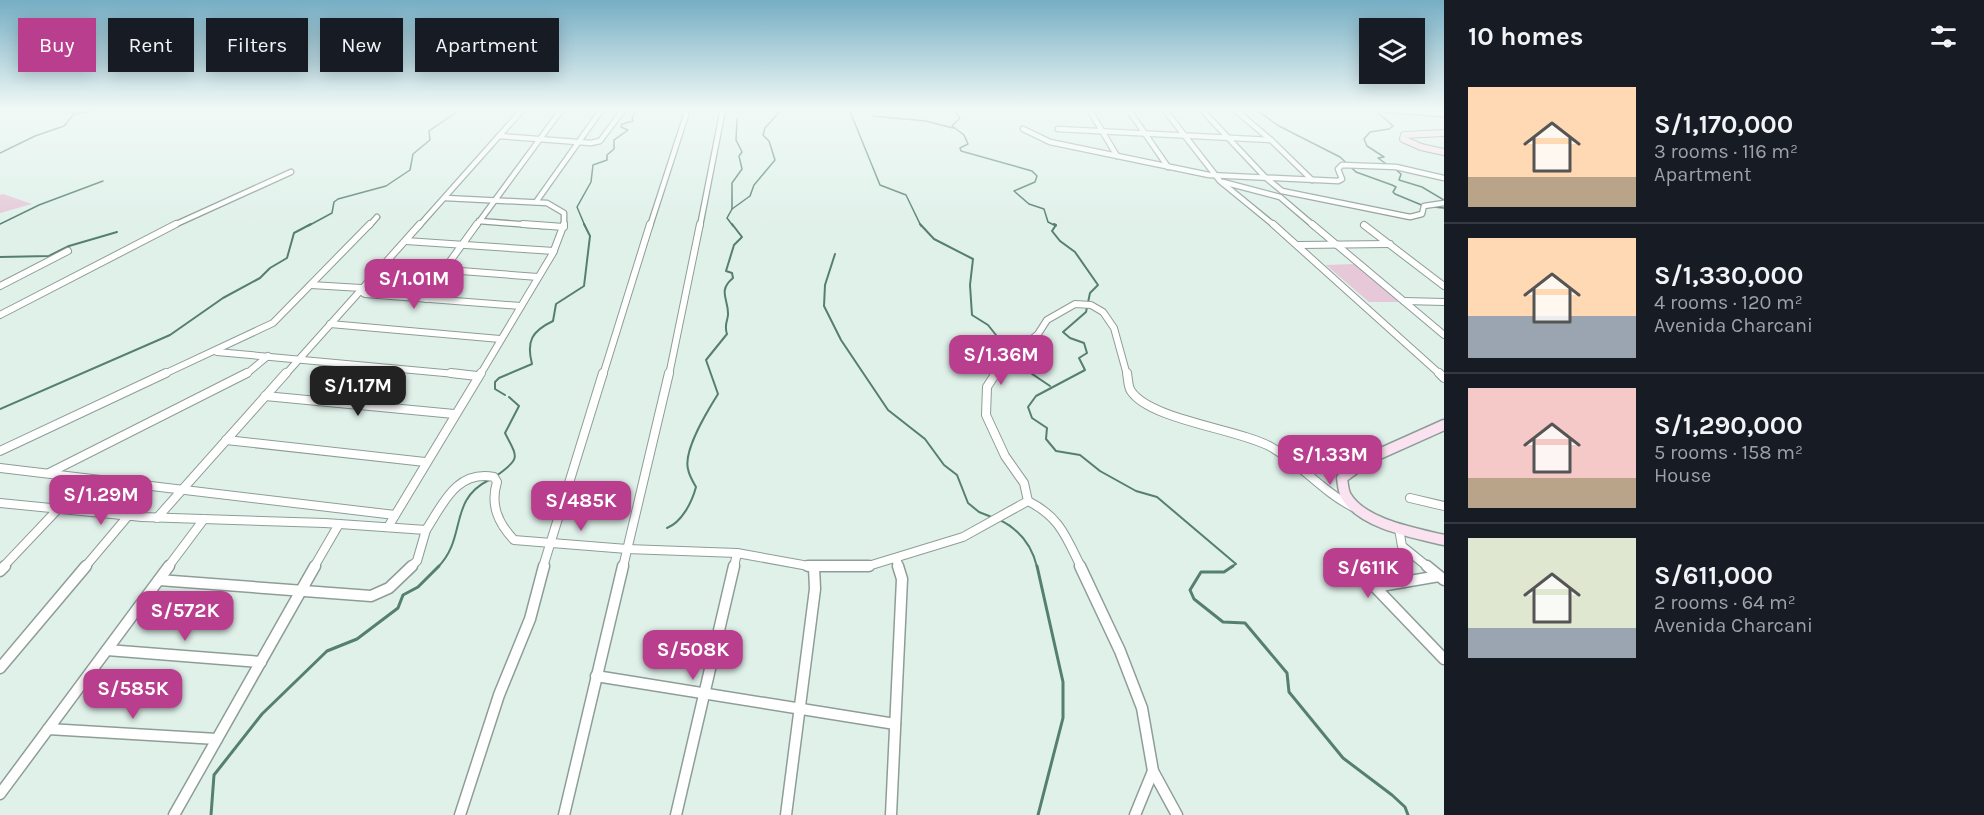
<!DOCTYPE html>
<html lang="en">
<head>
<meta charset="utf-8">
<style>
	body { margin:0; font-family:Karla,sans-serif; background:#242831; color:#f1f3f6; height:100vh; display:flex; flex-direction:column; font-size:22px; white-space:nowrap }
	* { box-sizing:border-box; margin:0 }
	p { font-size:20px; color:#9ea1a6 }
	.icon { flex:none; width:33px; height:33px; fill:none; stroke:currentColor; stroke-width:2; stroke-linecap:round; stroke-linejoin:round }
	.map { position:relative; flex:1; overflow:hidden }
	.sheet { display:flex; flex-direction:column; background:#171b24; width:540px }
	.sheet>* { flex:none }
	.hud { position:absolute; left:18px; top:18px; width:570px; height:54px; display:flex; gap:12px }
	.tools { position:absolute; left:1359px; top:18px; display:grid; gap:12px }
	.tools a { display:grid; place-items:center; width:66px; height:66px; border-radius:0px; background:#171b24; box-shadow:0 3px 15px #0003; font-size:30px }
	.price { position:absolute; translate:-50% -51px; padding:0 14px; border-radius:12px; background:#ba3e8e; color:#fff; font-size:20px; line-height:39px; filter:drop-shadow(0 2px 3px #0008) }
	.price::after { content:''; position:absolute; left:50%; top:36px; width:18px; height:14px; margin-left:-9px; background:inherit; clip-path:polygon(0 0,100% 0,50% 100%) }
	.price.current { background:#222; color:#fff }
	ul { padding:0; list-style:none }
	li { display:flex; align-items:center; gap:18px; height:150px; padding:0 24px }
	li+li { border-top:2px solid #363941 }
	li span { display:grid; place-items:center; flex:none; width:168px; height:120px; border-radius:0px; color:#555 }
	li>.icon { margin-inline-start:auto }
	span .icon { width:72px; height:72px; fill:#fffc; stroke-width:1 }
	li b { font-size:26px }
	h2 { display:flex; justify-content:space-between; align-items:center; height:72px; padding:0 24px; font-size:26px }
	.tag { padding:0 21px; border-radius:0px; background:#171b24; box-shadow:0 3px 15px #0003; font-size:21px; line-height:54px }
	.tag.current { background:#ba3e8e; color:#fff }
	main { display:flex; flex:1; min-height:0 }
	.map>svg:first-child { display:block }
</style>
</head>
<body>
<main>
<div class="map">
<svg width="1444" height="815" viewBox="0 0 1444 815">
	<rect width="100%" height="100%" fill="#e0f1ea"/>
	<g fill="#e6c8d8">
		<path d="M 3,194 L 32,204 L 0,213 L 0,195 Z"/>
		<path d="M 1355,264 L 1399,302 L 1369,302 L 1326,265 Z"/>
	</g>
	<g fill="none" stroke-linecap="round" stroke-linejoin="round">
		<g stroke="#557f6e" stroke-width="1.5">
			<path d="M 71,109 L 68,111 L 73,113"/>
			<path d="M 849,109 L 880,185 L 906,195 L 921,226"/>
			<path d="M 956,109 L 954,110 L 960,118 L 952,126 L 964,135 L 968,144 L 960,148 L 961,151 L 1032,171 L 1037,176 L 1035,182 L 1014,191 L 1029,204 L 1044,209 L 1048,222 L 1056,226"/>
			<path d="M 1255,109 L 1279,126 L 1340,157 L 1356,172 L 1392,185 L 1396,187 L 1393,192 L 1395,194 L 1424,206"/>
			<path d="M 1374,109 L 1393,126 L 1389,129 L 1370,132 L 1364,139 L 1367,146 L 1384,157 L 1378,158 L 1389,166"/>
			<path d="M 74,114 L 106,109"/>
			<path d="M 873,116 L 926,121 L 953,128"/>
			<path d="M 0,153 L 35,136 L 64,126 L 74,114"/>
			<path d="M 1394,168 L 1401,174 L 1399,180 L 1422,187 L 1444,200"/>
			<path d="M 1433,207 L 1444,208"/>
			<path d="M 732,209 L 750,196 L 754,185 L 775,160 L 769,141 L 763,135 L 765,128 L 782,109"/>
			<path d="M 0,224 L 39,205 L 103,181"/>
			<path d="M 308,226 L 332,213 L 334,202 L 338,199 L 386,186 L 410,170 L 413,154 L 430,140 L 429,131 L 461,109"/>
			<path d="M 585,226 L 577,207 L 591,182 L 593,165 L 607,160 L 607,155 L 614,149 L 614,140 L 628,130 L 621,127 L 622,124 L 633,121 L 632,117 L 638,109"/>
			<path d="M 733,226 L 727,218 L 732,209 L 732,183 L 742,169 L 739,156 L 742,152 L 736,140 L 737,119"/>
		</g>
		<g stroke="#557f6e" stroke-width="2">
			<path d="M 920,224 L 934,239 L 973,259 L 970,285 L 972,315 L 988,325 L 996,335 L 993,337 L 997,344 L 1016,356 L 1016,363 L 1050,386"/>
			<path d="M 1054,224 L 1056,225 L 1052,231 L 1060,241 L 1075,252 L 1098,285 L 1090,293 L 1086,312 L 1063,332 L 1070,338 L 1084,343 L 1087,353 L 1079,358 L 1085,370 L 1036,396 L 1028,407 L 1032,418 L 1047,428 L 1046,439 L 1056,451 L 1080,455 L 1100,471 L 1136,491 L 1157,497 L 1236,564 L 1231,567"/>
			<path d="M 835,254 L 825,285 L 824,306 L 841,340 L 888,410 L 925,439 L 944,465 L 957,475 L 968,503 L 979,512 L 994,518"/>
			<path d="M 0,257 L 49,256 L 69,246 L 117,232"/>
			<path d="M 505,395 L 495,389 L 495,382 L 499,378 L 532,364 C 526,341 532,331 553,321 L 556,304 L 584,286 L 590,236 L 584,224"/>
			<path d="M 0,409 L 170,335 L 223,298 L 260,278 L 270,268 L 287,258 L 294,233 L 311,224"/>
			<path d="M 496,476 C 522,458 517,457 505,433 L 519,406 L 509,397"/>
			<path d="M 1000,520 C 1020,530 1032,546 1037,567"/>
			<path d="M 667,528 C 682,522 692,502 696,487 C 693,482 689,475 688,469 C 683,450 708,410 718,394 L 706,360 L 727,334 C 724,325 727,323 728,315 C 729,300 717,291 733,278 L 732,273 L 726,271 L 734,245 L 742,237 L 732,224"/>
			<path d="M 438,567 C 467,538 448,500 489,480"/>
		</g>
		<g stroke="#557f6e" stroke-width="3">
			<path d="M 1037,566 L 1063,682 L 1063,718 L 1038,815"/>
			<path d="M 1233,566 L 1224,572 L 1201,572 L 1190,590 L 1194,599 L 1223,622 L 1245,623 L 1287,673 L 1289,692 L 1343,758 L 1392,795 L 1405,807 L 1408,815"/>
			<path d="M 211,815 L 214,775 L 262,714 L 327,651 L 357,639 L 398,608 L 403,595 L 418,587 L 439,566"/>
		</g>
		<defs>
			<g id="street-far3">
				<path d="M 1089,109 L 1117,156"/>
				<path d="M 1128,109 L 1168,167"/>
				<path d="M 1164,109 L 1220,181 L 1275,226"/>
				<path d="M 1201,109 L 1265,177 L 1282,191 L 1410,217 L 1422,214 L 1424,206 L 1444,203"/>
				<path d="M 1234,109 L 1271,140 L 1312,180"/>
				<path d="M 1380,109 L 1444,114"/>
				<path d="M 1023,129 L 1050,142 L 1209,175 L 1338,181 L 1342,179 L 1338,169 L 1342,165 L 1396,167 L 1444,178"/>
				<path d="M 1058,129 L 1271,140"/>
				<path d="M 499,136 L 591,143 L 600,141 L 624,109"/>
				<path d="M 1223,182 L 1280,197 L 1314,226"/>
				<path d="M 445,198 L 547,203 L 564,213 L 564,226"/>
				<path d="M 536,202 L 602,109"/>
				<path d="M 479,221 L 544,226"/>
				<path d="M 172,226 L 291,172"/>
				<path d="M 369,226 L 377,217"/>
				<path d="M 419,226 L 523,109"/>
				<path d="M 476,226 L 562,109"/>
				<path d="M 650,226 L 688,109"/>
				<path d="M 700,226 L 723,109"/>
			</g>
			<g id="street-far2">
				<path d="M 523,224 L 564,227"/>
				<path d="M 1273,224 L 1441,375"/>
				<path d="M 1312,224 L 1444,335"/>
				<path d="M 1364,225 L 1444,286"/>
				<path d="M 406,241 L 554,251"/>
				<path d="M 1299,245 L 1390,244"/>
				<path d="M 383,265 L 538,277"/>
				<path d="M 311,285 L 361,288 L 360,291 L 365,294 L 521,306"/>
				<path d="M 0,286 L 68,251"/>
				<path d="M 426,299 L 443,271 L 477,224"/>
				<path d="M 1404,301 L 1444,302"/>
				<path d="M 0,315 L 176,224"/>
				<path d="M 330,324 L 500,339"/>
				<path d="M 217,352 L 466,375"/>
				<path d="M 162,375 L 273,323 L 370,224"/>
				<path d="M 245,375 L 268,356"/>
				<path d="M 285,375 L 420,224"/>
				<path d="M 480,375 L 553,253 L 564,224"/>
				<path d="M 603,375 L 650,224"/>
				<path d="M 669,375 L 700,224"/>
				<path d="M 995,375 L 1010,351 L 1026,344 L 1038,334 L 1047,320 L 1075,304 L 1091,305 L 1103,312 L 1114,328 L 1127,375"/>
			</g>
			<g id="street-far1">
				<path d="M 451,373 L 477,376"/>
				<path d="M 996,373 L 987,387 L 986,415 L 1005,456 L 1024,483 L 1028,501 C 1060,517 1066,537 1081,567"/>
				<path d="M 1127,373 C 1128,378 1128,387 1131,391 C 1150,420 1239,429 1271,447 C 1301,464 1323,492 1353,507"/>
				<path d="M 1439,373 L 1444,378"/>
				<path d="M 265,396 L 454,414"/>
				<path d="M 226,440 L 425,462"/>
				<path d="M 0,451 L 166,373"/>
				<path d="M 0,468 L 395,515"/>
				<path d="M 49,473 L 247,373"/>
				<path d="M 1410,498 L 1444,506"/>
				<path d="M 0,503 L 142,517 L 325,523 L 426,530 C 443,504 456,470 494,477 L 497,482 C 490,505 498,523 514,540 L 627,549 L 737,553 L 814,567 L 865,567 L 963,537 L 1028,501"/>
				<path d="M 157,518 L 286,373"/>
				<path d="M 388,527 L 481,373"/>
				<path d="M 1399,529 L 1402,546 L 1428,567"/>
				<path d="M 896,559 L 899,567"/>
				<path d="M 3,567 L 58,509"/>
				<path d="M 85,567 L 128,516"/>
				<path d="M 168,567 L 204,519"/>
				<path d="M 314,567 L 339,524"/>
				<path d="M 410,567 L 417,561 L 426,530"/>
				<path d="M 543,567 L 603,373"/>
				<path d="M 623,567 L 669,373"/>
				<path d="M 734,567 L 737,553"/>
			</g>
			<g id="street">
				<path d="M 808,566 L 869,566"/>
				<path d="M 1080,566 L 1120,651 L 1142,708 L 1153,771 L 1177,815"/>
				<path d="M 1427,566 L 1444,580"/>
				<path d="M 0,571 L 5,566"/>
				<path d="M 1439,576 L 1375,587 L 1444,659"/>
				<path d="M 159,580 L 371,596 L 389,588 L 412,566"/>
				<path d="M 107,650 L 261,662"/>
				<path d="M 0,668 L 86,566"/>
				<path d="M 596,676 L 895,724"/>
				<path d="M 48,729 L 217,739"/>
				<path d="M 0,794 L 169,566"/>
				<path d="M 174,815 L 315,566"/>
				<path d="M 460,815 L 499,695 L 530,619 L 544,566"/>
				<path d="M 564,815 L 623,566"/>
				<path d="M 676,815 L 734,566"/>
				<path d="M 786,815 L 815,589 L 814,567"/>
				<path d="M 891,815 L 902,579 L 898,566"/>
				<path d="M 1135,815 L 1153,771"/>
			</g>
			<path id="secondary-far1" d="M 1444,133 L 1404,135 L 1403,139 L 1421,147 L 1444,152"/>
			<path id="secondary" d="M 1444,425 L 1368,459 L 1342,478 C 1343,484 1343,491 1346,496 C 1362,524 1415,533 1444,540"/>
		</defs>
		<use href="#street-far3" stroke="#8e9d97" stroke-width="7"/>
		<use href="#street-far2" stroke="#8e9d97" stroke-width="8"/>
		<use href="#street-far1" stroke="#8e9d97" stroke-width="10"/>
		<use href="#street" stroke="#8e9d97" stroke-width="13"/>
		<use href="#secondary-far1" stroke="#8e9d97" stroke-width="8"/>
		<use href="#secondary" stroke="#8e9d97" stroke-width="13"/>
		<use href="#street-far3" stroke="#fff" stroke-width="4.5"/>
		<use href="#street-far2" stroke="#fff" stroke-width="6"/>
		<use href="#street-far1" stroke="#fff" stroke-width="8"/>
		<use href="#street" stroke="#fff" stroke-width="10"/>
		<use href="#secondary-far1" stroke="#fbe2f1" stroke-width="6"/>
		<use href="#secondary" stroke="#fbe2f1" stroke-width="10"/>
	</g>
	<linearGradient id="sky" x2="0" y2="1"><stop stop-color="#76aec4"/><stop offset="0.49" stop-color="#f1f9f6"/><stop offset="1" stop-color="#f1f9f6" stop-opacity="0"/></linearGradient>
	<rect width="1444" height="223" fill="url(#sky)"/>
</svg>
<div class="tools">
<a><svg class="icon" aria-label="layers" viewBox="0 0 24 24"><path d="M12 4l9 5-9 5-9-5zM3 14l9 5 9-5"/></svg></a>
</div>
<b class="price" style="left:414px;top:310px">S/1.01M</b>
<b class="price" style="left:1001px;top:386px">S/1.36M</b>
<b class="price current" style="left:358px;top:417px">S/1.17M</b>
<b class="price" style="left:1330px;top:486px">S/1.33M</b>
<b class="price" style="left:101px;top:526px">S/1.29M</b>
<b class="price" style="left:581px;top:532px">S/485K</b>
<b class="price" style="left:1368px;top:599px">S/611K</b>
<b class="price" style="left:185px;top:642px">S/572K</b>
<b class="price" style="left:693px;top:681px">S/508K</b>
<b class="price" style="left:133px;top:720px">S/585K</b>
<div class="hud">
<a class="tag current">Buy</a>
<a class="tag">Rent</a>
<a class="tag">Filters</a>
<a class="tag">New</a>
<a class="tag">Apartment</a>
</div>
</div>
<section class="sheet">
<h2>10 homes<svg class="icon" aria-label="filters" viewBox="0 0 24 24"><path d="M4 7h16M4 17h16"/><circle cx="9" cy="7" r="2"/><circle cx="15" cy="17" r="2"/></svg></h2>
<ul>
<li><span style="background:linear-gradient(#ffd9b3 75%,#b9a48a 0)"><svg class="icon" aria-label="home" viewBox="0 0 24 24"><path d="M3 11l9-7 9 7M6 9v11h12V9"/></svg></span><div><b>S/1,170,000</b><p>3 rooms · 116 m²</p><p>Apartment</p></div></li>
<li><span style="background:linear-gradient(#ffd9b3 65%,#9aa5b1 0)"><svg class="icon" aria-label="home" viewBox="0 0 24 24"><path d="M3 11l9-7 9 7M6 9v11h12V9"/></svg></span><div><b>S/1,330,000</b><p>4 rooms · 120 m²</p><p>Avenida Charcani</p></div></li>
<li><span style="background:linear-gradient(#f6c9c9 75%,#b9a48a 0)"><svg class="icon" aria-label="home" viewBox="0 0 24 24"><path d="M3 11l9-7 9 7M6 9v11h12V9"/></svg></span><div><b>S/1,290,000</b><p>5 rooms · 158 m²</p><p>House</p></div></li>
<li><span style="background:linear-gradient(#dfe7d0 75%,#9aa5b1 0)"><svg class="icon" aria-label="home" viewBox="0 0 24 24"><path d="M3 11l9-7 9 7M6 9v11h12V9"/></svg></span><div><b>S/611,000</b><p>2 rooms · 64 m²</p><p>Avenida Charcani</p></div></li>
</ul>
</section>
</main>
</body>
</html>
